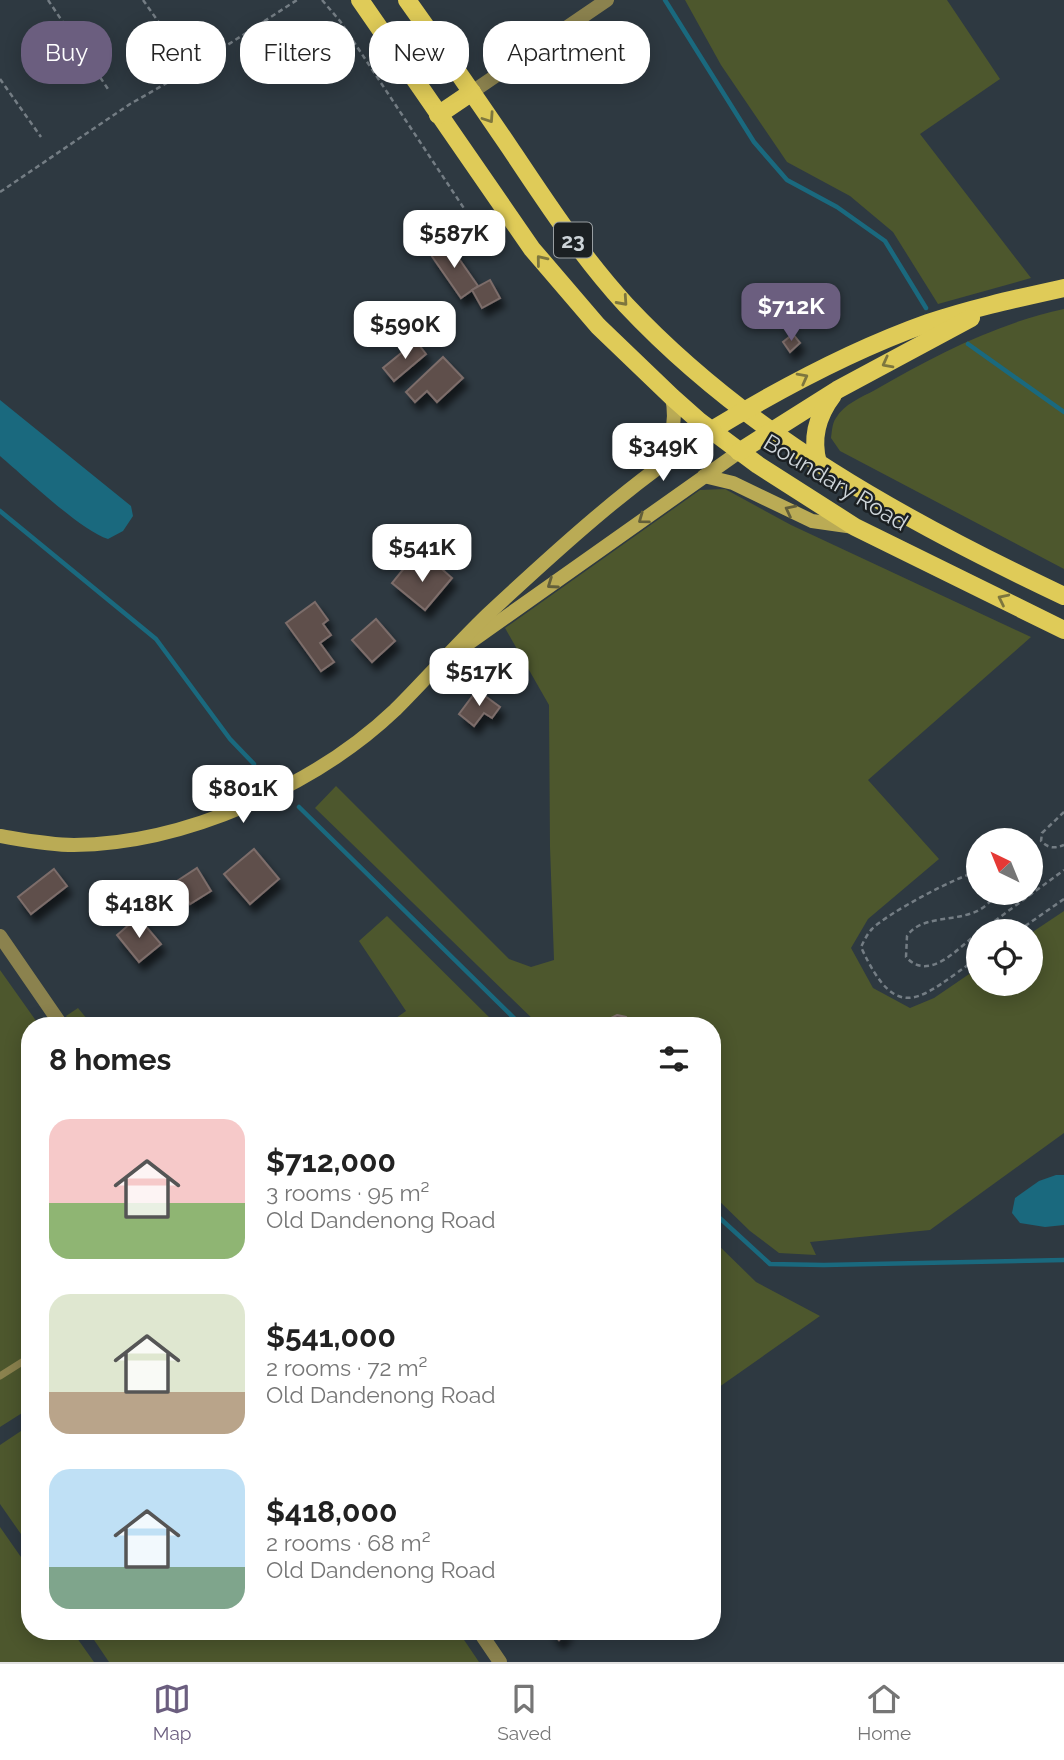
<!DOCTYPE html>
<html lang="en">
<head>
<meta charset="utf-8">
<style>
	body { margin:0; font-family:Raleway,sans-serif; background:#f2f2f2; color:#222; height:100vh; display:flex; flex-direction:column; font-size:26px; white-space:nowrap }
	* { box-sizing:border-box; margin:0 }
	p { font-size:23px; color:#767676 }
	.icon { flex:none; width:38px; height:38px; fill:none; stroke:currentColor; stroke-width:2; stroke-linecap:round; stroke-linejoin:round }
	.map { position:relative; flex:1; overflow:hidden }
	.panel { position:absolute; left:21px; top:1017px; width:700px; height:623px; display:flex; flex-direction:column; background:#fff; border-radius:28px; box-shadow:0 4px 18px #0003 }
	.panel>* { flex:none }
	.top-card { position:absolute; left:21px; top:21px; width:700px; height:63px; display:flex; gap:14px }
	.needle { width:46px; rotate:317deg }
	.fabs { position:absolute; left:966px; top:828px; display:grid; gap:14px }
	.fabs a { display:grid; place-items:center; width:77px; height:77px; border-radius:50%; background:#fff; box-shadow:0 4px 18px #0003; font-size:35px }
	.price { position:absolute; translate:-50% -60px; padding:0 16px; border-radius:14px; background:#fff; color:#222; font-size:23px; line-height:46px; filter:drop-shadow(0 2px 4px #0008) }
	.price::after { content:''; position:absolute; left:50%; top:42px; width:21px; height:16px; margin-left:-10px; background:inherit; clip-path:polygon(0 0,100% 0,50% 100%) }
	.price.on { background:#6b5e7f; color:#fff }
	ul { padding:0; list-style:none }
	li { display:flex; align-items:center; gap:21px; height:175px; padding:0 28px }
	li span { display:grid; place-items:center; flex:none; width:196px; height:140px; border-radius:21px; color:#555 }
	li>.icon { margin-inline-start:auto }
	span .icon { width:84px; height:84px; fill:#fffc; stroke-width:1 }
	li b { font-size:30px }
	h2 { display:flex; justify-content:space-between; align-items:center; height:84px; padding:0 28px; font-size:30px }
	.tag { padding:0 24px; border-radius:28px; background:#fff; box-shadow:0 4px 18px #0003; font-size:24px; line-height:63px }
	.tag.on { background:#6b5e7f; color:#fff }
	.tabs { display:flex; justify-content:space-around; align-items:center; height:98px; border-top:2px solid #e0e0e0; background:#fff; font-size:19px; color:#767676 }
	.tabs a { display:grid; justify-items:center; gap:4px }
	.tabs .on { color:#6b5e7f }
	.map>svg:first-child { display:block }
</style>
</head>
<body>
<div class="map">
<svg width="1064" height="1662" viewBox="0 0 1064 1662">
	<defs>
		<filter id="shadow"><feDropShadow dx="4.5" dy="8" stdDeviation="3.5" flood-color="#0009"/></filter>
	</defs>
	<rect width="100%" height="100%" fill="#2e3941"/>
	<g fill="#4d572d">
		<path d="M 685,0 L 947,0 L 1000,79 L 920,134 L 1031,278 L 938,304 L 893,232 L 850,196 L 787,162 L 721,65 Z"/>
		<path d="M 1064,309 L 1064,569 L 840,451 L 831,438 C 832,432 832,423 836,418 C 844,404 862,397 875,390 C 936,355 995,324 1064,309 Z"/>
		<path d="M 725,489 L 791,525 L 1031,637 L 868,780 L 939,859 L 868,919 L 851,948 L 873,988 L 910,1008 L 934,998 L 978,968 L 978,984 L 1031,984 L 1031,933 L 1064,911 L 1064,1133 L 930,1230 L 810,1242 L 816,1255 L 779,1253 L 750,1231 L 712,1194 L 712,1026 L 539,1025 L 315,808 L 336,786 L 509,959 L 531,967 L 554,960 L 550,847 L 549,705 L 505,628 L 700,490 Z"/>
		<path d="M 387,916 L 497,1025 L 386,1025 L 406,1011 L 359,941 Z"/>
		<path d="M 0,970 L 39,1025 L 30,1026 L 30,1408 L 0,1427 Z"/>
		<path d="M 78,1008 L 92,1025 L 72,1025 L 66,1016 Z"/>
		<path d="M 712,1239 L 756,1282 L 820,1316 L 712,1392 Z"/>
		<path d="M 30,1425 L 30,1547 L 0,1504 L 0,1445 Z"/>
		<path d="M 0,1527 L 30,1570 L 30,1631 L 72,1631 L 94,1662 L 0,1662 Z"/>
		<path d="M 88,1631 L 458,1631 L 479,1662 L 109,1662 Z"/>
	</g>
	<g fill="#1a697e">
		<path d="M 0,400 L 131,506 L 133,516 L 123,531 L 108,539 C 80,530 25,477 0,456 Z"/>
		<path d="M 1056,1175 L 1064,1175 L 1064,1225 L 1045,1227 L 1020,1223 L 1012,1213 L 1015,1198 L 1039,1181 Z"/>
	</g>
	<g fill="none" stroke-linecap="round" stroke-linejoin="round">
		<g stroke="#1a697e" stroke-width="4.5">
			<path d="M 665,0 L 754,142 L 787,180 L 837,207 L 885,241 L 926,308"/>
			<path d="M 968,344 L 1064,412"/>
			<path d="M 0,511 L 156,639 L 230,739 L 254,764"/>
			<path d="M 299,807 L 522,1026"/>
			<path d="M 712,1211 L 770,1264 L 824,1265 L 1064,1260"/>
		</g>
	</g>
	<g fill="#5e504c" stroke="#7d6d6a" stroke-width="2" filter="url(#shadow)">
		<path d="M 448,243 L 478,286 L 461,298 L 431,255 Z"/>
		<path d="M 490,280 L 500,298 L 482,308 L 472,290 Z"/>
		<path d="M 793,334 L 800,343 L 790,352 L 783,342 Z"/>
		<path d="M 416,341 L 426,354 L 394,381 L 383,368 Z"/>
		<path d="M 443,357 L 463,378 L 437,402 L 427,391 L 415,402 L 406,392 Z"/>
		<path d="M 410,561 L 426,574 L 435,563 L 452,578 L 425,610 L 392,583 Z"/>
		<path d="M 315,602 L 328,620 L 323,624 L 331,635 L 320,643 L 334,662 L 321,671 L 286,623 Z"/>
		<path d="M 376,619 L 395,641 L 372,662 L 352,640 Z"/>
		<path d="M 477,690 L 500,707 L 492,718 L 484,713 L 474,726 L 459,714 Z"/>
		<path d="M 254,849 L 279,879 L 250,904 L 224,874 Z"/>
		<path d="M 197,868 L 211,891 L 190,904 L 177,881 Z"/>
		<path d="M 54,869 L 67,886 L 31,914 L 18,897 Z"/>
		<path d="M 138,917 L 161,944 L 139,962 L 117,935 Z"/>
		<path d="M 617,1015 L 626,1017 L 631,1026 L 606,1026 L 609,1019 Z"/>
		<path d="M 202,1019 L 208,1026 L 194,1026 Z"/>
		<path d="M 550,1631 L 568,1631 L 559,1640 Z"/>
	</g>
	<g fill="none" stroke-linecap="round" stroke-linejoin="round">
		<g stroke="#747d84" stroke-width="2.5" stroke-dasharray="5 3.5" stroke-linecap="butt">
			<path d="M 48,0 L 108,89"/>
			<path d="M 143,0 L 175,45"/>
			<path d="M 322,0 L 340,21 L 471,219"/>
			<path d="M 0,79 L 41,137"/>
			<path d="M 0,192 L 130,104 L 181,75 L 297,0"/>
			<path d="M 1064,812 L 1042,833 L 1041,841 C 1048,848 1054,849 1064,845"/>
			<path d="M 978,872 C 959,875 886,914 872,929 C 867,934 864,941 861,947 C 898,1028 921,997 978,958"/>
			<path d="M 981,931 L 1064,870"/>
			<path d="M 1018,931 L 1064,899"/>
			<path d="M 978,933 C 959,947 929,983 906,957 L 907,936 C 926,908 978,930 996,892"/>
		</g>
		<path stroke="#8b824e" stroke-width="7" d="M 0,1376 L 30,1357"/>
		<g stroke="#8b824e" stroke-width="14">
			<path d="M 472,92 L 607,0"/>
			<path d="M 0,936 L 62,1026"/>
			<path d="M 479,1631 L 500,1662"/>
		</g>
		<g stroke="#baab55" stroke-width="14">
			<path d="M 654,466 C 670,444 678,425 672,397"/>
			<path d="M 704,476 L 733,483 L 812,521 L 854,527"/>
			<path d="M 469,643 L 739,452"/>
			<path d="M 0,836 C 24,840 49,845 74,845 C 184,844 315,786 395,710 C 426,679 455,646 487,615 C 558,549 630,483 712,430"/>
		</g>
		<g stroke="#dfcb58" stroke-width="18">
			<path d="M 360,0 L 532,249 L 598,326 L 672,397 L 699,421 L 758,465 L 855,527 L 1064,630"/>
			<path d="M 407,0 C 442,49 476,98 510,148 C 546,202 582,257 626,305 C 748,435 905,521 1064,596"/>
			<path d="M 438,115 L 472,92"/>
			<path d="M 712,430 C 781,388 852,350 928,323 C 972,308 1019,298 1064,288"/>
			<path d="M 739,452 L 837,390 L 971,318"/>
			<path d="M 818,463 C 811,438 817,416 833,395"/>
		</g>
	</g>
	<defs><path id="oneway-chevron" d="M-2-3.5L2.5 0L-2 3.5" fill="none" stroke-width="1.6" stroke-linecap="round" stroke-linejoin="round" transform="scale(1.75)"/></defs>
	<g stroke="#7d763e">
		<use href="#oneway-chevron" transform="translate(489 118) rotate(56)"/>
		<use href="#oneway-chevron" transform="translate(541 260) rotate(-129)"/>
		<use href="#oneway-chevron" transform="translate(623 301) rotate(48)"/>
		<use href="#oneway-chevron" transform="translate(887 363) rotate(152)"/>
		<use href="#oneway-chevron" transform="translate(803 378) rotate(-28)"/>
		<use href="#oneway-chevron" transform="translate(1003 599) rotate(-154)"/>
	</g>
	<g stroke="#635f3a">
		<use href="#oneway-chevron" transform="translate(790 510) rotate(-153)"/>
		<use href="#oneway-chevron" transform="translate(643 519) rotate(144)"/>
		<use href="#oneway-chevron" transform="translate(552 584) rotate(145)"/>
	</g>
	<g text-anchor="middle" dominant-baseline="central" stroke-width="5" stroke-linejoin="round" paint-order="stroke">
		<rect fill="#1b2023" stroke="#989ea2" stroke-width="2" x="554" y="222.5" width="38" height="35" rx="5"/>
		<g font-size="21" font-weight="bold" fill="#cdd4d9">
			<text x="573" y="240">23</text>
		</g>
		<g font-size="23" fill="#cdd4d9" stroke="#1b2023">
			<text transform="translate(836 482) rotate(31)">Boundary Road</text>
		</g>
	</g>
</svg>
<div class="fabs">
<a><svg class="needle" viewBox="-14 -14 28 28"><path d="M0-13l5 13h-10z" fill="#e53935"/><path d="M0 13l5-13h-10z" fill="#767676"/></svg></a>
<a><svg class="icon" aria-label="locate" viewBox="0 0 24 24"><circle cx="12" cy="12" r="6"/><path d="M12 2v4M12 18v4M2 12h4M18 12h4"/></svg></a>
</div>
<b class="price" style="left:454px;top:270px">$587K</b>
<b class="price on" style="left:791px;top:343px">$712K</b>
<b class="price" style="left:405px;top:361px">$590K</b>
<b class="price" style="left:663px;top:483px">$349K</b>
<b class="price" style="left:422px;top:584px">$541K</b>
<b class="price" style="left:479px;top:708px">$517K</b>
<b class="price" style="left:243px;top:825px">$801K</b>
<b class="price" style="left:139px;top:940px">$418K</b>
<div class="top-card">
<a class="tag on">Buy</a>
<a class="tag">Rent</a>
<a class="tag">Filters</a>
<a class="tag">New</a>
<a class="tag">Apartment</a>
</div>
<section class="panel">
<h2>8 homes<svg class="icon" aria-label="filters" viewBox="0 0 24 24"><path d="M4 7h16M4 17h16"/><circle cx="9" cy="7" r="2"/><circle cx="15" cy="17" r="2"/></svg></h2>
<ul>
<li><span style="background:linear-gradient(#f6c9c9 60%,#8fb573 0)"><svg class="icon" aria-label="home" viewBox="0 0 24 24"><path d="M3 11l9-7 9 7M6 9v11h12V9"/></svg></span><div><b>$712,000</b><p>3 rooms · 95 m²</p><p>Old Dandenong Road</p></div></li>
<li><span style="background:linear-gradient(#dfe7d0 70%,#b9a48a 0)"><svg class="icon" aria-label="home" viewBox="0 0 24 24"><path d="M3 11l9-7 9 7M6 9v11h12V9"/></svg></span><div><b>$541,000</b><p>2 rooms · 72 m²</p><p>Old Dandenong Road</p></div></li>
<li><span style="background:linear-gradient(#bfe0f5 70%,#7fa58c 0)"><svg class="icon" aria-label="home" viewBox="0 0 24 24"><path d="M3 11l9-7 9 7M6 9v11h12V9"/></svg></span><div><b>$418,000</b><p>2 rooms · 68 m²</p><p>Old Dandenong Road</p></div></li>
</ul>
</section>
</div>
<nav class="tabs">
<a class="on"><svg class="icon" aria-label="map" viewBox="0 0 24 24"><path d="M3 6l6-2 6 2 6-2v14l-6 2-6-2-6 2zM9 4v14M15 6v14"/></svg>Map</a>
<a><svg class="icon" aria-label="saved" viewBox="0 0 24 24"><path d="M7 4h10v16l-5-4-5 4z"/></svg>Saved</a>
<a><svg class="icon" aria-label="home" viewBox="0 0 24 24"><path d="M3 11l9-7 9 7M6 9v11h12V9"/></svg>Home</a>
</nav>
</body>
</html>
